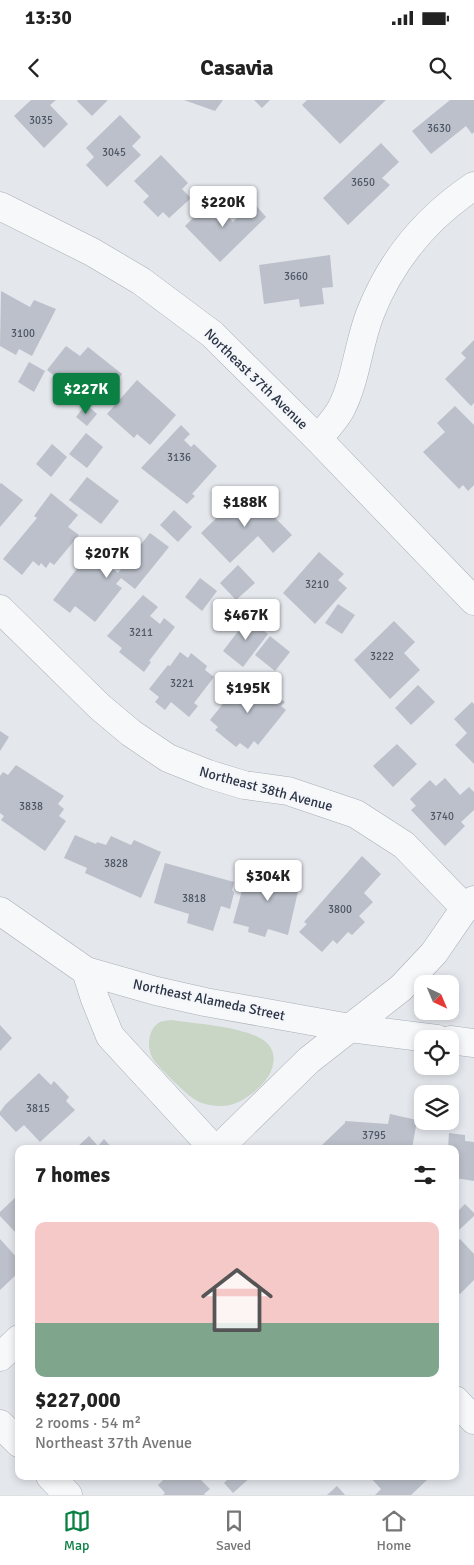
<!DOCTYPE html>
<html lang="en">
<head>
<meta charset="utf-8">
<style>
	body { margin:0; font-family:Signika,sans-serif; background:#f6f6f6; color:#222; height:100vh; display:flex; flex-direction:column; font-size:19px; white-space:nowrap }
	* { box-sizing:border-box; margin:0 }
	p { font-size:16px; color:#767676 }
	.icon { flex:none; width:28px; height:28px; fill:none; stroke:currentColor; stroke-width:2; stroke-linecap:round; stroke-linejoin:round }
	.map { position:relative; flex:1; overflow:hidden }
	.details { position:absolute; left:15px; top:1045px; width:444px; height:335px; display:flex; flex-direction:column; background:#fff; border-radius:10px; box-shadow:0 2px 8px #0003 }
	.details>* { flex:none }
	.needle { width:32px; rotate:136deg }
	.controls { position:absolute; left:414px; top:875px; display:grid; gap:10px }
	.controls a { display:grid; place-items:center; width:45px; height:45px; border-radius:10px; background:#fff; box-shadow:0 2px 8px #0003; font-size:25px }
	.price { position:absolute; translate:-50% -42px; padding:0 11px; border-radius:5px; background:#fff; color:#222; font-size:16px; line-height:32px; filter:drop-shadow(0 1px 2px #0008) }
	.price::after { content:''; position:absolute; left:50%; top:30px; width:15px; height:11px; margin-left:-8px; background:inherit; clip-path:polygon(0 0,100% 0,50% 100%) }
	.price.current { background:#0b8043; color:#fff }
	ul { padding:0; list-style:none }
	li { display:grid; align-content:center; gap:10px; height:265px; padding:0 20px }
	li span { display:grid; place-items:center; height:155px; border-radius:10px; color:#555 }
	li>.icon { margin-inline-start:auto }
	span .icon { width:90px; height:90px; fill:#fffc; stroke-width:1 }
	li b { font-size:21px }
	h2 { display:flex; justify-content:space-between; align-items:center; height:60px; padding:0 20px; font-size:21px }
	.status { display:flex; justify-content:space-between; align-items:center; height:35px; padding:0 25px; background:#fff; direction:ltr }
	.status svg { height:14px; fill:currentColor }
	header { display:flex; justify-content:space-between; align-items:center; height:65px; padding:0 20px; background:#fff; font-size:22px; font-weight:800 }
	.dock { display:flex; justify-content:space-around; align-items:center; height:70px; border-top:1px solid #e0e0e0; background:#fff; font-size:14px; color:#767676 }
	.dock a { display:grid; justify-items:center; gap:2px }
	.dock .current { color:#0b8043 }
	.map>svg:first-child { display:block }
</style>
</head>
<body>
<div class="status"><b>13:30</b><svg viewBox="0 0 49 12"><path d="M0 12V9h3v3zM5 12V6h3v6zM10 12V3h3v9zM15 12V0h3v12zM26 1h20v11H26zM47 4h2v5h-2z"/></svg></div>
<header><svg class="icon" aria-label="back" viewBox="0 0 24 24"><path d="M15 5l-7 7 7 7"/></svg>Casavia<svg class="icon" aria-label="search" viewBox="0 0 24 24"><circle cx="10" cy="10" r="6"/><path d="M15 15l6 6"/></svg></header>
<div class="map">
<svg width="474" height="1395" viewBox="0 0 474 1395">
	<rect width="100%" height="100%" fill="#e4e7ec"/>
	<path fill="#c9d6c5" d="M 172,920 C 197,924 235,926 258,937 C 278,946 277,966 265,981 C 255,993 239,1005 223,1006 C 213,1006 203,1005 194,999 C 186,994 158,967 153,959 C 146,948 148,928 160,922 C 163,921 168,920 172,920 Z"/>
	<g fill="#bbc0ca">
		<path d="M 31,0 L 56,0 L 50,5 L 68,24 L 44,48 L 14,16 Z"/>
		<path d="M 78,0 L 108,0 L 92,16 L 77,1 Z"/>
		<path d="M 184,0 L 223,0 L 215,11 Z"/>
		<path d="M 254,0 L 270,0 L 262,8 Z"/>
		<path d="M 307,0 L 386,0 L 340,44 L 302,5 Z"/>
		<path d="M 450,0 L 474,0 L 474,32 L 472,34 L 466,26 L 431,54 L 412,31 Z"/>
		<path d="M 120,15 L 141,37 L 132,46 L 141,55 L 107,87 L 86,65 L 94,57 L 86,48 Z"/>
		<path d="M 381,43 L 399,62 L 382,78 L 390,85 L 348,125 L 323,98 Z"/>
		<path d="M 161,55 L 188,83 L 182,89 L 191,98 L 169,118 L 163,112 L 158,117 L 143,102 L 149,96 L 134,81 Z"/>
		<path d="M 211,100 L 233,122 L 253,102 L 266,117 L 220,162 L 185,126 Z"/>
		<path d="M 330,155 L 333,187 L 322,188 L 324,204 L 300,207 L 299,199 L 264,204 L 259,165 Z"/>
		<path d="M 1,191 L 30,207 L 34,200 L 56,209 L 32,256 L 19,249 L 16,255 L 0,246 Z"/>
		<path d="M 474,240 L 474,303 L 471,306 L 445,279 L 466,258 L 461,253 Z"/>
		<path d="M 66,246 L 80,256 L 88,247 L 122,274 L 98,304 L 84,291 L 74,303 L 57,291 L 63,283 L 47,270 Z"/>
		<path d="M 29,262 L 45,271 L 34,292 L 18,282 Z"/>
		<path d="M 137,280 L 176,315 L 150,345 L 137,334 L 134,338 L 107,314 Z"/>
		<path d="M 86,304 L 97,314 L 87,326 L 76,317 Z"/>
		<path d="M 455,306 L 474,325 L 474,385 L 468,391 L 463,385 L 459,389 L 423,352 L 445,332 L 437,323 Z"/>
		<path d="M 181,325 L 190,334 L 184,340 L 191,347 L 194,344 L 217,366 L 192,394 L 195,396 L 187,404 L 141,368 Z"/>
		<path d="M 86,333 L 103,347 L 87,368 L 69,354 Z"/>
		<path d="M 52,344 L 67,357 L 51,377 L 36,364 Z"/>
		<path d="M 87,377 L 119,401 L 101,424 L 69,400 Z"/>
		<path d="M 1,383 L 23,400 L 0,427 L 0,384 Z"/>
		<path d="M 51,393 L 78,415 L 68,427 L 79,435 L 54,465 L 50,462 L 46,468 L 41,463 L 39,466 L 33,461 L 22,475 L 3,459 L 37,418 L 34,416 Z"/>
		<path d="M 252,394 L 292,435 L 273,453 L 258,436 L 230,463 L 201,433 L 240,395 L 245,401 Z"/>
		<path d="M 174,410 L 192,427 L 178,442 L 160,425 Z"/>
		<path d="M 150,433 L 169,447 L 135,489 L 121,478 L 116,484 L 122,488 L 95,522 L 75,506 L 70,513 L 53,500 L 89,453 L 99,461 L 100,459 L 118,473 Z"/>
		<path d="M 319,452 L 344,474 L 338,480 L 347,488 L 315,524 L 283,493 Z"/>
		<path d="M 238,465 L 255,483 L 236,500 L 220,483 Z"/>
		<path d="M 200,478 L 217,491 L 202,511 L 185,497 Z"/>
		<path d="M 143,495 L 158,507 L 150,516 L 160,524 L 164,518 L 175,527 L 149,561 L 151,562 L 144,572 L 119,552 L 122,548 L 107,536 Z"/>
		<path d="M 338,504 L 355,515 L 342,534 L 325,523 Z"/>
		<path d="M 252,513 L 262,520 L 258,526 L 268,534 L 243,567 L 223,551 Z"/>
		<path d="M 394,521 L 415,542 L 404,553 L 420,570 L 390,599 L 354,560 Z"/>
		<path d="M 270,536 L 290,552 L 275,571 L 255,555 Z"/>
		<path d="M 180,552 L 188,558 L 191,553 L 207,566 L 205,570 L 214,577 L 194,603 L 198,606 L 189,617 L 171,602 L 165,610 L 155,602 L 159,597 L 149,589 L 168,565 L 170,566 Z"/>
		<path d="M 256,579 L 285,602 L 281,606 L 286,610 L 258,645 L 254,641 L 248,649 L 240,643 L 236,647 L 215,630 L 218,627 L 210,620 L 242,580 L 250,586 Z"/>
		<path d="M 418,585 L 435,602 L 411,625 L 395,608 Z"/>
		<path d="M 472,602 L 474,604 L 474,664 L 455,645 L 467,633 L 454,619 Z"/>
		<path d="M 0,631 L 9,637 L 0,651 Z"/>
		<path d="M 397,644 L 417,664 L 393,687 L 373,666 Z"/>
		<path d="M 16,665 L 64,696 L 58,704 L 64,709 L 59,716 L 66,721 L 45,751 L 1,720 L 4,716 L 0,713 L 0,676 L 3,672 L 8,675 Z"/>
		<path d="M 445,678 L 460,695 L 469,687 L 474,692 L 474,710 L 461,722 L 465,726 L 445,746 L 411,710 L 416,706 L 410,699 L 430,680 L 436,686 Z"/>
		<path d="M 75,735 L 96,744 L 97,742 L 106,745 L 111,736 L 131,745 L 134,740 L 161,752 L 141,798 L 85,773 L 87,768 L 64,758 Z"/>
		<path d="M 362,756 L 381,774 L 364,793 L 373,802 L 359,816 L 365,822 L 352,835 L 348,832 L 337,844 L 333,840 L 322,852 L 299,832 L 307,824 L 304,822 Z"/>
		<path d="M 267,762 L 292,769 L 288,784 L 299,787 L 288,835 L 268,829 L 265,837 L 248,832 L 249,827 L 233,823 L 246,776 L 263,781 Z"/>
		<path d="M 165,763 L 234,782 L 232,790 L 234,793 L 230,809 L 221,806 L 213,831 L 187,823 L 189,814 L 154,803 Z"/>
		<path d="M 0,925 L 12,938 L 0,951 Z"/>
		<path d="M 39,973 L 51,985 L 54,981 L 69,997 L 66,1001 L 75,1010 L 40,1042 L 24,1025 L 16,1032 L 0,1015 L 0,1012 L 5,1005 Z"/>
		<path d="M 390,1014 L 417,1020 L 412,1049 L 326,1049 L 322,1045 L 345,1023 L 345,1021 L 388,1024 Z"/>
		<path d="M 449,1033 L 465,1035 L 465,1041 L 474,1042 L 474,1081 L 455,1078 L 455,1049 L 448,1049 Z"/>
		<path d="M 89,1036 L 98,1046 L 104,1039 L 113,1049 L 75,1049 Z"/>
		<path d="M 17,1096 L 19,1098 L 19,1132 L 17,1134 L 0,1116 L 0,1112 Z"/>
		<path d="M 465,1104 L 474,1113 L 474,1116 L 459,1130 L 455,1126 L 455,1114 Z"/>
		<path d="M 0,1139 L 19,1160 L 19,1172 L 0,1190 Z"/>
		<path d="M 460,1139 L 474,1154 L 474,1180 L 460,1194 L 455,1189 L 455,1143 Z"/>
		<path d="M 167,1376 L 197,1376 L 210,1389 L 204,1394 L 205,1395 L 163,1395 L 165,1393 L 158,1385 Z"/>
		<path d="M 231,1376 L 252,1376 L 233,1393 L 224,1383 Z"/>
		<path d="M 369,1376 L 425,1376 L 428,1379 L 411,1395 L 375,1395 L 381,1389 Z"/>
		<path d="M 337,1386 L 345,1395 L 327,1395 Z"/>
	</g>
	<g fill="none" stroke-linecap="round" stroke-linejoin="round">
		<defs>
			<g id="minor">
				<path d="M 0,106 L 92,152 L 141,181 L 212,234 L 318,339 L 474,501"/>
				<path d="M 318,339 C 325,330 335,320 341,309 C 356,280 358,245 370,214 C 391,160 426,118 474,86"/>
				<path d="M 0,509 L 100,607 L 131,633 L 168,658 L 208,674 L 244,685 L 288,691 L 356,714 L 404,745 L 465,808"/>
				<path d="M 0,811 L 86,871 L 156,891 L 205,902 L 350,928 L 437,939"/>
				<path d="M 86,871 L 95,899 L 110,936 L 214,1049"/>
				<path d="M 450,940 L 474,943"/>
				<path d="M 218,1049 L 309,960 L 401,888 L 434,853 L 465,808 L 474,800"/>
				<path d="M 0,1257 L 19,1239"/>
				<path d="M 455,1300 L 474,1320"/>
				<path d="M 0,1324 L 19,1343"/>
				<path d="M 50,1376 L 68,1395"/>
			</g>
		</defs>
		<use href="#minor" stroke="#a9aeb7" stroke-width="29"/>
		<use href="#minor" stroke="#f7f8fa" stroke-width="28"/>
	</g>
	<g text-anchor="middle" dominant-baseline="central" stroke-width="4.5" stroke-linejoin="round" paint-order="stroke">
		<g font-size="11" fill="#4f5766">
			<text x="41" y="20">3035</text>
			<text x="439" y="28">3630</text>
			<text x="114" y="52">3045</text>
			<text x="363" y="82">3650</text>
			<text x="296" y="176">3660</text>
			<text x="23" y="233">3100</text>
			<text x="179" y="357">3136</text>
			<text x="317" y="484">3210</text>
			<text x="141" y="532">3211</text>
			<text x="382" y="556">3222</text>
			<text x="182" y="583">3221</text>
			<text x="31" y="706">3838</text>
			<text x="442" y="716">3740</text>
			<text x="116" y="763">3828</text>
			<text x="194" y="798">3818</text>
			<text x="340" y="809">3800</text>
			<text x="38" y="1008">3815</text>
			<text x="374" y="1035">3795</text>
		</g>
		<g font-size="14" fill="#2b3445" stroke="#f4f6f9">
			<text transform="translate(256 279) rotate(44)">Northeast 37th Avenue</text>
			<text transform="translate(266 689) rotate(15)">Northeast 38th Avenue</text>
			<text transform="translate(209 900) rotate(12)">Northeast Alameda Street</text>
		</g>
	</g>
</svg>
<div class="controls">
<a><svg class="needle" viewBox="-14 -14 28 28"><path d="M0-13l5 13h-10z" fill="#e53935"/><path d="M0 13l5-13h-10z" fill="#767676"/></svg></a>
<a><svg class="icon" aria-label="locate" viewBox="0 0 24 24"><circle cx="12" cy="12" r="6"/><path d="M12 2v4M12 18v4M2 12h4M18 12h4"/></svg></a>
<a><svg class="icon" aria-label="layers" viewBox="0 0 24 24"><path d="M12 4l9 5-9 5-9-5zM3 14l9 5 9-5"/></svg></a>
</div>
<b class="price" style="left:223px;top:128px">$220K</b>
<b class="price current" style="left:86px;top:315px">$227K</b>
<b class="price" style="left:245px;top:428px">$188K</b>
<b class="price" style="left:107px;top:479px">$207K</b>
<b class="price" style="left:246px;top:541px">$467K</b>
<b class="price" style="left:248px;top:614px">$195K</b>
<b class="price" style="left:268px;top:802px">$304K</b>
<section class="details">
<h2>7 homes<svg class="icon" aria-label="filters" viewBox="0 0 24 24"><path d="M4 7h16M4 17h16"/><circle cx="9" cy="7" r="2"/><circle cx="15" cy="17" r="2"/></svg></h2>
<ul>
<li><span style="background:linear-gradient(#f6c9c9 65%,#7fa58c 0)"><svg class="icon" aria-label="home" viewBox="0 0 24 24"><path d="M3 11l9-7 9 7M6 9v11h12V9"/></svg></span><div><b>$227,000</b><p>2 rooms · 54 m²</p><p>Northeast 37th Avenue</p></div></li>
</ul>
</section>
</div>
<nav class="dock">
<a class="current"><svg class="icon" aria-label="map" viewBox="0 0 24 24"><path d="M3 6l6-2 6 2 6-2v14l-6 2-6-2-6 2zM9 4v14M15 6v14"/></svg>Map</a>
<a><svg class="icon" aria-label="saved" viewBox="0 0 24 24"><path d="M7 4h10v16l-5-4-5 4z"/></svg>Saved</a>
<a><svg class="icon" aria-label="home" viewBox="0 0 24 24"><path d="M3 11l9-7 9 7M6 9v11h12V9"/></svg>Home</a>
</nav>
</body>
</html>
